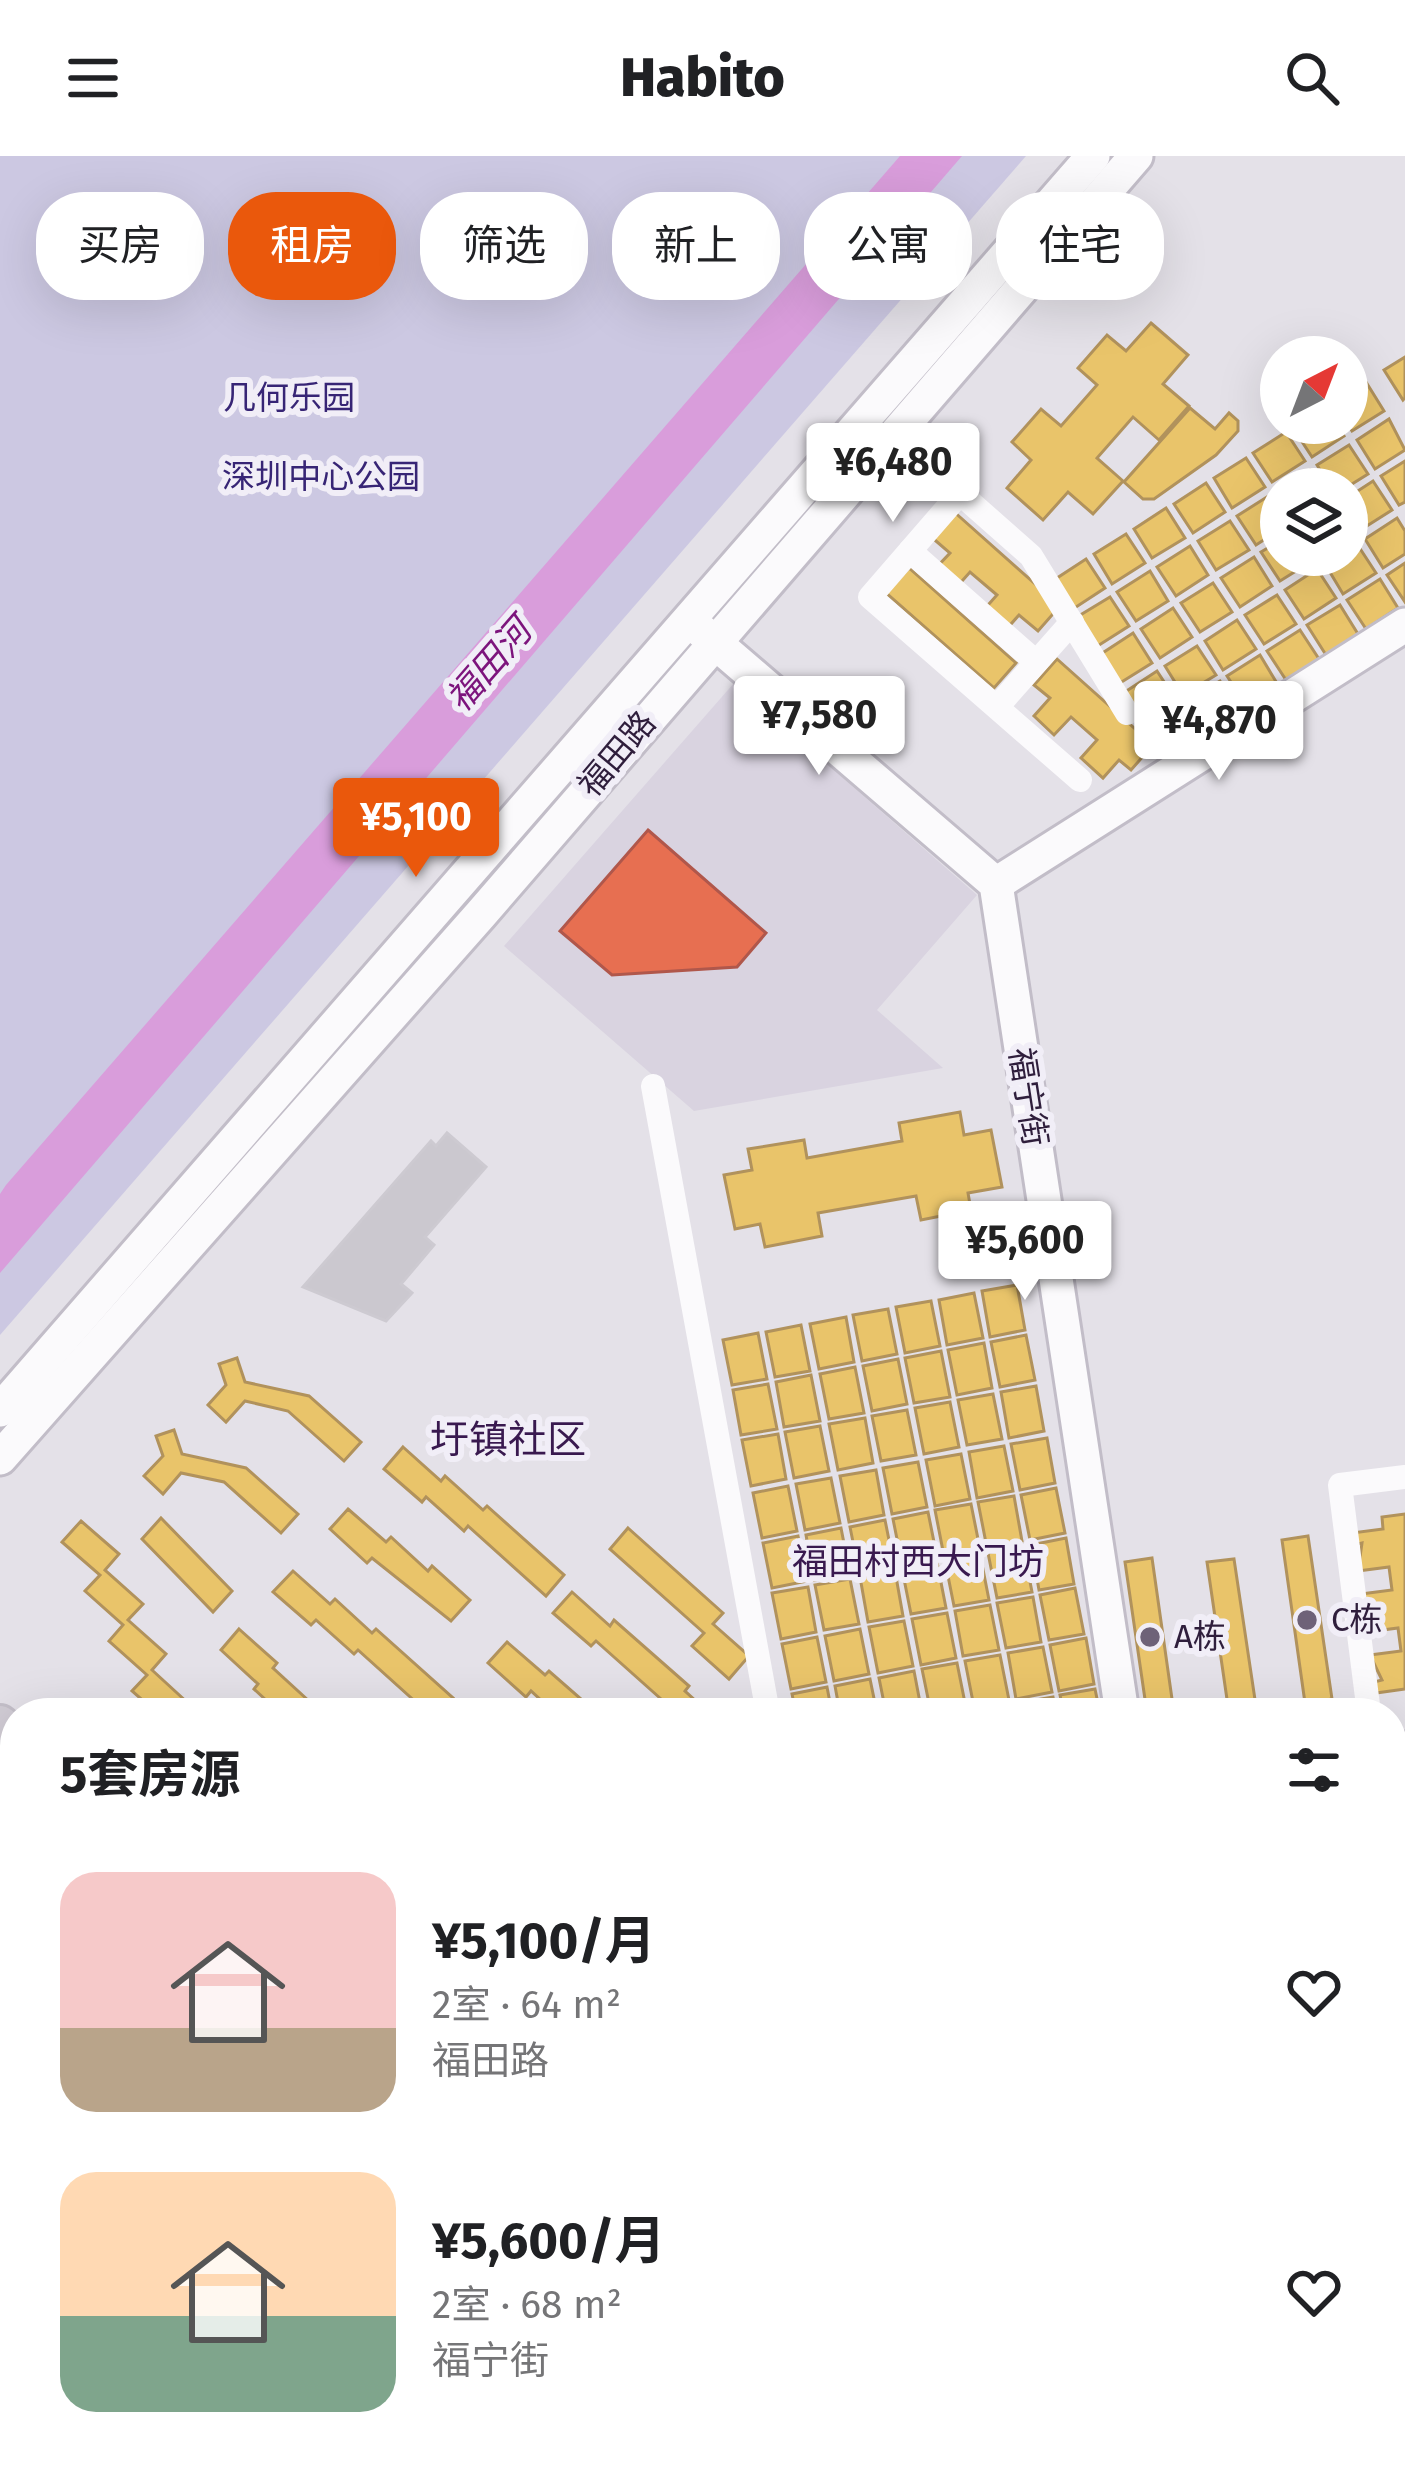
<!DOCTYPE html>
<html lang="zh">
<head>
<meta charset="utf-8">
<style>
	body { margin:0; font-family:"Fira Sans","Noto Sans SC",sans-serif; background:#f2f2f2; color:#202124; height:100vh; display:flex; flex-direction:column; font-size:45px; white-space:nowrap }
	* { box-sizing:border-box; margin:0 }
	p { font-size:39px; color:#757577 }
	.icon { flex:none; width:66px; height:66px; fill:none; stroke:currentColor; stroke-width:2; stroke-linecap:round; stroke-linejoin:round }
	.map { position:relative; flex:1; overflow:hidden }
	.panel { position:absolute; left:0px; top:1542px; width:1407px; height:768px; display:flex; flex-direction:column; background:#fff; border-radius:48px 48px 0 0; box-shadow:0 12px 48px #0002 }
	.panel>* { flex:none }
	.banner { position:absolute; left:36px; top:36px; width:1335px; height:108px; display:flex; gap:24px }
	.needle { width:78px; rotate:42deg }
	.fabs { position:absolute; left:1260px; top:180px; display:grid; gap:24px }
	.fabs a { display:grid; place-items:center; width:108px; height:108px; border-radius:50%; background:#fff; box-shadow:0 12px 48px #0002; font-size:60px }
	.price { position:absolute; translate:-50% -102px; padding:0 27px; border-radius:12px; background:#fff; color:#222; font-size:39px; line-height:78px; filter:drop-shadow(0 3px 6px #0008) }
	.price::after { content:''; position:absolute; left:50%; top:72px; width:36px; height:27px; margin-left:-18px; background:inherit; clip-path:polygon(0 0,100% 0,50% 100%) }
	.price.selected { background:#ea580c; color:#fff }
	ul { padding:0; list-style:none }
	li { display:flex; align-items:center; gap:36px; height:300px; padding:0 60px }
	li span { display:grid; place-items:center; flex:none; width:336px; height:240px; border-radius:36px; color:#555 }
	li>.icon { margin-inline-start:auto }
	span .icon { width:144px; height:144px; fill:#fffc; stroke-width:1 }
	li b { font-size:51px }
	h2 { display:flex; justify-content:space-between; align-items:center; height:144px; padding:0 60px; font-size:51px }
	.chip { padding:0 42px; border-radius:48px; background:#fff; box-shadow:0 12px 48px #0002; font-size:42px; line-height:108px }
	.chip.selected { background:#ea580c; color:#fff }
	header { display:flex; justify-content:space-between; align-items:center; height:156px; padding:0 60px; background:#fff; font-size:54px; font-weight:800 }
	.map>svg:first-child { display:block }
</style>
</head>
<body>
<header><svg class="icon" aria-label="menu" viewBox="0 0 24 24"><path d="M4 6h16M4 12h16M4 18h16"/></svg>Habito<svg class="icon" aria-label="search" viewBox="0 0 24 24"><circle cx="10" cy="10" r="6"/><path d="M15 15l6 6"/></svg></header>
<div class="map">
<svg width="1405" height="2310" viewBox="0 0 1405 2310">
	<rect width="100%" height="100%" fill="#e4e1e8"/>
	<path fill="#d9d3e0" d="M 734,527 L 977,739 L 877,854 L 943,912 L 694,955 L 504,790 Z"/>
	<path fill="#ccc8e2" d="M 0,0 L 1026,0 L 0,1179 Z"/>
	<path fill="#d99ddb" d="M 900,0 L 962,0 L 0,1117 L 0,1038 L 6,1029 Z"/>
	<g fill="#e9c46a" stroke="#b1925c" stroke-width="3">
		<path d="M 1151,167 L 1188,199 L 1163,228 L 1189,250 L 1159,284 L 1133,261 L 1097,302 L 1123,325 L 1093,358 L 1068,336 L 1043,364 L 1007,332 L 1031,304 L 1012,286 L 1041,253 L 1061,270 L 1097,229 L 1078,212 L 1107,179 L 1126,195 Z"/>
		<path d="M 1405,201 L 1405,242 L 1403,244 L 1384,214 Z"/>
		<path d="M 1366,226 L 1384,255 L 1352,275 L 1347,267 L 1347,237 Z"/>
		<path d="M 1190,252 L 1215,273 L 1229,257 L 1238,265 L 1238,275 L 1216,299 L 1154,343 L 1143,343 L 1124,326 Z"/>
		<path d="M 1389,263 L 1405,294 L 1375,313 L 1357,284 Z"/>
		<path d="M 1301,267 L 1336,267 L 1344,280 L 1312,301 L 1293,272 Z"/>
		<path d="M 1286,276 L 1305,305 L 1272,326 L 1253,297 Z"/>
		<path d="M 1349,289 L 1368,318 L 1344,333 L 1332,333 L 1317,309 Z"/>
		<path d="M 1246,302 L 1265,331 L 1232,352 L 1214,322 Z"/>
		<path d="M 1405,305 L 1405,346 L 1399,349 L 1381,320 Z"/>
		<path d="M 1310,314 L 1322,333 L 1281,333 L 1281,340 L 1277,335 Z"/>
		<path d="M 1373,325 L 1392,354 L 1359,375 L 1347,355 L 1347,342 Z"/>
		<path d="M 1206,327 L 1225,356 L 1193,377 L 1174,348 Z"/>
		<path d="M 1270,339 L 1281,357 L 1281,373 L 1256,389 L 1237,360 Z"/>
		<path d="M 1166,352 L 1185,382 L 1152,402 L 1134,373 Z"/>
		<path d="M 952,354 L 1060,450 L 1038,475 L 1019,459 L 1003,477 L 981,457 L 997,439 L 970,416 L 954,434 L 933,415 L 950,397 L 929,379 Z"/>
		<path d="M 1397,362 L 1405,375 L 1405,398 L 1383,412 L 1365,383 Z"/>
		<path d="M 1230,365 L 1249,394 L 1216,414 L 1198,385 Z"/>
		<path d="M 1126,378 L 1145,407 L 1112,428 L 1094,398 Z"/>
		<path d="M 1281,384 L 1281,399 L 1308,399 L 1312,405 L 1280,425 L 1261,396 Z"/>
		<path d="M 1357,388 L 1376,417 L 1343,438 L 1325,408 Z"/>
		<path d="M 1190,390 L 1208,419 L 1176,440 L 1157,411 Z"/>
		<path d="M 1254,401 L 1272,430 L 1240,451 L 1221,422 Z"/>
		<path d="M 1086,403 L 1105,432 L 1073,453 L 1054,424 Z"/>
		<path d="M 1405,407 L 1405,446 L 1387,419 Z"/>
		<path d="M 909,412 L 1016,507 L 994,532 L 886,437 Z"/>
		<path d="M 1317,413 L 1336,442 L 1304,463 L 1285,434 Z"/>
		<path d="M 1150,415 L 1168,445 L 1136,465 L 1117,436 Z"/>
		<path d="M 1380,423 L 1398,452 L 1366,473 L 1347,444 Z"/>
		<path d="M 1213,427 L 1232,456 L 1200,476 L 1181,447 Z"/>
		<path d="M 1277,439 L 1296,468 L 1264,488 L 1245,459 Z"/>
		<path d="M 1110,441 L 1129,470 L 1096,491 L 1077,461 Z"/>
		<path d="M 1340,449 L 1358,478 L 1326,499 L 1307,469 Z"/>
		<path d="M 1173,452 L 1192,481 L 1160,502 L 1141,473 Z"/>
		<path d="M 1237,464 L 1256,493 L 1223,514 L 1205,485 Z"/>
		<path d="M 1300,474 L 1319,503 L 1286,524 L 1267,495 Z"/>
		<path d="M 1133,477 L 1152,507 L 1120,527 L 1101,498 Z"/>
		<path d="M 1197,490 L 1216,519 L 1183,539 L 1165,510 Z"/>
		<path d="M 1260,499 L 1278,529 L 1246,549 L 1227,520 Z"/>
		<path d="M 1057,503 L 1153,589 L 1131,614 L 1119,604 L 1103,622 L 1081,602 L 1097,584 L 1071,561 L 1054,579 L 1034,560 L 1050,542 L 1034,529 Z"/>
		<path d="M 1157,515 L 1176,544 L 1144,565 L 1125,536 Z"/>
		<path d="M 1220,525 L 1239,554 L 1206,575 L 1187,545 Z"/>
		<path d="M 1180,550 L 1199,579 L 1166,600 L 1148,571 Z"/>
		<path d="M 960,956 L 964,979 L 991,974 L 1002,1031 L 968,1037 L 971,1054 L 921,1064 L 916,1040 L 818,1057 L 822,1080 L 765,1091 L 760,1068 L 735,1073 L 724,1019 L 752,1014 L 748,993 L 804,984 L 807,1002 L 902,985 L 899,967 Z"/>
		<path d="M 1017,1129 L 1025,1174 L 990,1181 L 982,1135 Z"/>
		<path d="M 974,1137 L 983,1182 L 947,1189 L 939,1144 Z"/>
		<path d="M 931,1145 L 940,1190 L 905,1197 L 896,1151 Z"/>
		<path d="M 888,1153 L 897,1198 L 862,1205 L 853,1159 Z"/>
		<path d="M 846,1161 L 854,1206 L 819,1213 L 810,1168 Z"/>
		<path d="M 801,1169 L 810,1215 L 775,1221 L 766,1176 Z"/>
		<path d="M 758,1177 L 767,1223 L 732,1229 L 723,1184 Z"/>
		<path d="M 1026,1179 L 1035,1224 L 1000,1231 L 991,1186 Z"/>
		<path d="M 984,1187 L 992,1232 L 957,1239 L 948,1194 Z"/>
		<path d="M 941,1195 L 950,1241 L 914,1247 L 905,1202 Z"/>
		<path d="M 237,1202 L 245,1226 L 309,1240 L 361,1286 L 344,1305 L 288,1255 L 245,1245 L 226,1266 L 208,1249 L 226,1229 L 219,1208 Z"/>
		<path d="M 898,1203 L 907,1248 L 872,1255 L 863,1210 Z"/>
		<path d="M 855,1211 L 864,1257 L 829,1263 L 820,1218 Z"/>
		<path d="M 811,1219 L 820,1265 L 784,1271 L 776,1226 Z"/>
		<path d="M 768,1228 L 777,1273 L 741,1279 L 733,1234 Z"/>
		<path d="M 1036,1230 L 1044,1275 L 1009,1282 L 1001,1236 Z"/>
		<path d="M 993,1238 L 1002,1283 L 967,1289 L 958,1244 Z"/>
		<path d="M 950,1246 L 959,1291 L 924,1298 L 915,1252 Z"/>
		<path d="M 907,1254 L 916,1299 L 881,1305 L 872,1260 Z"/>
		<path d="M 865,1262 L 873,1307 L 838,1314 L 829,1268 Z"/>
		<path d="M 820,1270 L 829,1315 L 794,1322 L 785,1276 Z"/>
		<path d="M 174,1274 L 182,1298 L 246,1312 L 298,1358 L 281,1377 L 224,1326 L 181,1317 L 163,1338 L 144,1320 L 163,1300 L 156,1280 Z"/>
		<path d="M 778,1278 L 786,1323 L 751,1330 L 742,1284 Z"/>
		<path d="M 1047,1282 L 1055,1327 L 1020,1334 L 1011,1288 Z"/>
		<path d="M 1004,1290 L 1013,1335 L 977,1342 L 969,1296 Z"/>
		<path d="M 403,1291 L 441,1325 L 445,1320 L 483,1354 L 487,1350 L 564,1419 L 546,1440 L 468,1370 L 464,1375 L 426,1341 L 422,1346 L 384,1313 Z"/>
		<path d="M 961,1298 L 970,1343 L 935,1350 L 926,1304 Z"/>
		<path d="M 918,1306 L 927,1351 L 892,1358 L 883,1312 Z"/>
		<path d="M 876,1314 L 884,1359 L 849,1366 L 840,1320 Z"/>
		<path d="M 831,1322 L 840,1367 L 805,1374 L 796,1328 Z"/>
		<path d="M 788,1330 L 797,1375 L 762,1382 L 753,1337 Z"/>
		<path d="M 1056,1332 L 1065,1377 L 1030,1384 L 1021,1339 Z"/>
		<path d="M 1014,1340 L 1022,1385 L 987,1392 L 978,1346 Z"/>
		<path d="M 971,1348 L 980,1393 L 944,1400 L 935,1354 Z"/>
		<path d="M 348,1353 L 386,1386 L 391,1381 L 428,1415 L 432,1410 L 470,1444 L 451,1465 L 372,1402 L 367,1407 L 330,1373 Z"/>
		<path d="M 928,1356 L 937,1401 L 902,1408 L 893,1363 Z"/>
		<path d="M 1405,1358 L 1405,1533 L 1376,1537 L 1374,1526 L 1382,1524 L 1370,1499 L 1401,1495 L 1398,1472 L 1367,1476 L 1365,1464 L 1373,1463 L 1361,1438 L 1392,1434 L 1389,1411 L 1358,1415 L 1362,1387 L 1354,1389 L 1352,1377 L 1383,1373 L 1382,1361 Z"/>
		<path d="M 161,1362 L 232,1435 L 213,1456 L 142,1383 Z"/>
		<path d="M 885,1364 L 894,1409 L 859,1416 L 850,1371 Z"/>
		<path d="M 81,1365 L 119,1398 L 105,1414 L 143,1448 L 128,1464 L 166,1498 L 152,1514 L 189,1548 L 180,1557 L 157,1557 L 132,1535 L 147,1519 L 109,1485 L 123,1469 L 85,1435 L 100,1419 L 62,1386 Z"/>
		<path d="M 628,1372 L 723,1457 L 713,1468 L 749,1500 L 729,1523 L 692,1490 L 704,1477 L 610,1393 Z"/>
		<path d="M 841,1372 L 850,1418 L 814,1424 L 806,1379 Z"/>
		<path d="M 798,1380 L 807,1425 L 772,1432 L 763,1387 Z"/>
		<path d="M 1308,1380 L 1332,1543 L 1305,1547 L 1282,1384 Z"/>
		<path d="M 1066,1382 L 1074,1428 L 1039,1434 L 1031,1389 Z"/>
		<path d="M 1023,1390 L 1032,1436 L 997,1442 L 988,1397 Z"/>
		<path d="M 980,1398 L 989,1444 L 954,1450 L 945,1405 Z"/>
		<path d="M 1152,1402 L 1174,1557 L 1147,1557 L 1125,1406 Z"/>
		<path d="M 1234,1403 L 1257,1557 L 1229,1557 L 1207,1406 Z"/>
		<path d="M 937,1406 L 946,1452 L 911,1458 L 902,1413 Z"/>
		<path d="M 293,1415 L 330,1448 L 335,1443 L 372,1477 L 376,1473 L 453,1542 L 440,1557 L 428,1557 L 358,1494 L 354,1498 L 316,1464 L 311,1469 L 273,1436 Z"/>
		<path d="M 895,1415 L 903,1460 L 868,1466 L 860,1421 Z"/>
		<path d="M 850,1423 L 859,1468 L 824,1474 L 815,1429 Z"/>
		<path d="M 808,1431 L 816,1476 L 781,1483 L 772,1437 Z"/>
		<path d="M 1075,1432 L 1084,1478 L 1049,1484 L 1040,1439 Z"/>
		<path d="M 572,1436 L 610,1470 L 614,1464 L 689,1530 L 685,1535 L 709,1557 L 667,1557 L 670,1551 L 596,1485 L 591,1490 L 553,1457 Z"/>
		<path d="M 1033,1441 L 1041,1486 L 1006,1492 L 997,1447 Z"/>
		<path d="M 990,1449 L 999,1494 L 963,1500 L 955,1455 Z"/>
		<path d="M 947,1457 L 956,1502 L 921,1509 L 912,1463 Z"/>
		<path d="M 904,1465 L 913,1510 L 878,1517 L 869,1471 Z"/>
		<path d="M 239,1473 L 277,1507 L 273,1512 L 310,1546 L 306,1550 L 314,1557 L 280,1557 L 254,1533 L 258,1528 L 221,1494 Z"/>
		<path d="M 860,1473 L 869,1518 L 834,1525 L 825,1480 Z"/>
		<path d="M 817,1481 L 826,1526 L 791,1533 L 782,1488 Z"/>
		<path d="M 1086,1482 L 1094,1528 L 1059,1535 L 1050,1489 Z"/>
		<path d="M 507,1486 L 545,1519 L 549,1515 L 597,1557 L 555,1557 L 531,1535 L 526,1541 L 488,1507 Z"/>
		<path d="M 1043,1491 L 1052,1536 L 1016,1543 L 1008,1497 Z"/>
		<path d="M 1000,1499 L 1009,1544 L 974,1551 L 965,1505 Z"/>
		<path d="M 957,1507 L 966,1552 L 931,1557 L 922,1513 Z"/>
		<path d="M 914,1515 L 922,1557 L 886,1557 L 879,1522 Z"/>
		<path d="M 870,1523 L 877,1557 L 840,1557 L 835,1530 Z"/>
		<path d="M 827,1531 L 832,1557 L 796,1557 L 792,1538 Z"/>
		<path d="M 1095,1533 L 1100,1557 L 1064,1557 L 1060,1539 Z"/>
		<path d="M 1053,1541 L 1056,1557 L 1019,1557 L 1017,1547 Z"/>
		<path d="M 1405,1780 L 1405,1807 L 1392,1809 L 1392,1782 Z"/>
		<path d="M 1405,1845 L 1405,1931 L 1401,1889 L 1393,1889 L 1392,1847 Z"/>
		<path d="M 0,1865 L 15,1878 L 15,1915 L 0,1901 Z"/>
		<path d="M 10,1992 L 15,1996 L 15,2032 L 0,2019 L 0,2003 Z"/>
		<path d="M 0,2091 L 15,2104 L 15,2140 L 0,2127 Z"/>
		<path d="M 1392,2176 L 1402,2241 L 1392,2243 Z"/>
		<path d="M 0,2208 L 15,2221 L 0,2241 Z"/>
		<path d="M 984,2295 L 1020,2295 L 1022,2307 L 986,2310 Z"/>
		<path d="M 1034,2295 L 1070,2295 L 1071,2301 L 1036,2305 Z"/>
		<path d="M 1158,2295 L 1160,2310 L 1124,2310 L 1123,2300 Z"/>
		<path d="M 1166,2295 L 1202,2295 L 1204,2310 L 1168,2310 Z"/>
		<path d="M 1241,2295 L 1279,2295 L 1243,2309 Z"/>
		<path d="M 1115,2301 L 1116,2310 L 1080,2310 L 1079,2305 Z"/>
	</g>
	<path fill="#e76f51" stroke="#b0574b" stroke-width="3" d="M 648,674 L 766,777 L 737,811 L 612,819 L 560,775 Z"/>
	<path fill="#cbc8cf" stroke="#cdcad1" stroke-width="3" d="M 447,977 L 486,1011 L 425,1081 L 434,1089 L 401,1128 L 412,1137 L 386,1165 L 303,1131 L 431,985 L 436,990 Z"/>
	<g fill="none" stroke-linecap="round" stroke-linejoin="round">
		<defs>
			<g id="secondary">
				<path d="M 698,472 L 996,728 L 1122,1557"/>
				<path d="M 996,728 L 1405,469"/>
				<path d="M 0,1254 L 1093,0"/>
				<path d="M 0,1302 L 481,758 L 1136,0"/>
				<path d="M 1392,1595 L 1405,1593"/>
			</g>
			<g id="primary">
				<path d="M 0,1568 L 15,1581"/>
				<path d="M 0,1722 L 15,1735"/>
				<path d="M 859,2295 L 884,2310"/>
				<path d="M 1377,2310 L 1405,2299"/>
			</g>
			<g id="highway">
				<path d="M 0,1615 L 15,1628"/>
				<path d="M 0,1678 L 15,1691"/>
				<path d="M 669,2295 L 678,2310"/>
				<path d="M 708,2295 L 726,2310"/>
				<path d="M 780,2295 L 800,2310"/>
			</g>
		</defs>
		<use href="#secondary" stroke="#c2bdc8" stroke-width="39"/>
		<use href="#primary" stroke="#c4bfc9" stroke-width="42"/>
		<use href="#highway" stroke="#c4bfc9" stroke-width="48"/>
		<g stroke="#fbfafc" stroke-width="24">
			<path d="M 894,279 L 1031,400 L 1127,557"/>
			<path d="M 961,336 L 870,441 L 1080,624"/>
			<path d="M 910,395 L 1036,506"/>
			<path d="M 997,551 L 1072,466"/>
			<path d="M 653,930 L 768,1557"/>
			<path d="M 1369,1557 L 1340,1329 L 1405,1321"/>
			<path d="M 0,2172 L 15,2185"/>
			<path d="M 142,2295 L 159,2310"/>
			<path d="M 1215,2295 L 1217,2310"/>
			<path d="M 243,2310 L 256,2295"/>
		</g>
		<use href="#secondary" stroke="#fbfafc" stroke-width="33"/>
		<use href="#primary" stroke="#d1ccd5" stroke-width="36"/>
		<use href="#highway" stroke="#beb8c2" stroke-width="42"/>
	</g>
	<g fill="#6e6278" stroke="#f1eef7" stroke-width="4.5">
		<circle cx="1307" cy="1464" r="12"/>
		<circle cx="1150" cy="1481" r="12"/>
	</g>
	<g text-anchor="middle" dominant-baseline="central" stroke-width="12" stroke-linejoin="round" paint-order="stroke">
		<g font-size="33" fill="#372575" stroke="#f1eef7">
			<text x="289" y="242">几何乐园</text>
			<text x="321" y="321">深圳中心公园</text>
		</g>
		<g font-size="33" fill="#2f1e3c" stroke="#f1eef7">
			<text transform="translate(617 598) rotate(-50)">福田路</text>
			<text transform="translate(1028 941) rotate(81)">福宁街</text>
		</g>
		<g font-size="33" fill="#2f1e3c" stroke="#f1eef7" text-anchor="start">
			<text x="1331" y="1464">C栋</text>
			<text x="1174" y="1481">A栋</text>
		</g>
		<g font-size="36" font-style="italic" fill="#7c147c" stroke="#f1eef7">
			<text transform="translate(489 509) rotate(-49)">福田河</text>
		</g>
		<g font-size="36" fill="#39194f" stroke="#f1eef7">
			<text x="918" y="1406">福田村西大门坊</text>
		</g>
		<g font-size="39" fill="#39194f" stroke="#f1eef7">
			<text x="508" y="1284">圩镇社区</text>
		</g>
	</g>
</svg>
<div class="fabs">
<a><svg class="needle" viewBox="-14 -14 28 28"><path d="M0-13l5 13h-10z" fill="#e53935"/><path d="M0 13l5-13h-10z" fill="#757577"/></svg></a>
<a><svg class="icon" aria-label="layers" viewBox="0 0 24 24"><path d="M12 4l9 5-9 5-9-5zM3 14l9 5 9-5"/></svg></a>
</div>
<b class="price" style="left:893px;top:369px">¥6,480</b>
<b class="price" style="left:819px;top:622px">¥7,580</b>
<b class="price" style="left:1219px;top:627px">¥4,870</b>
<b class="price selected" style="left:416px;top:724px">¥5,100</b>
<b class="price" style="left:1025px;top:1147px">¥5,600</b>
<div class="banner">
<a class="chip">买房</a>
<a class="chip selected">租房</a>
<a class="chip">筛选</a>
<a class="chip">新上</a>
<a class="chip">公寓</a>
<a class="chip">住宅</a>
</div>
<section class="panel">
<h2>5套房源<svg class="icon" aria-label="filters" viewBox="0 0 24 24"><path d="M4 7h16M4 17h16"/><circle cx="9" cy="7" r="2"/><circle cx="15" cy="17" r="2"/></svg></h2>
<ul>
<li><span style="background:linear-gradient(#f6c9c9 65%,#b9a48a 0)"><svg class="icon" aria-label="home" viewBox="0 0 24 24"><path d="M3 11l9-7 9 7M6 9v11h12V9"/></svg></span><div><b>¥5,100/月</b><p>2室 · 64 m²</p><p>福田路</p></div><svg class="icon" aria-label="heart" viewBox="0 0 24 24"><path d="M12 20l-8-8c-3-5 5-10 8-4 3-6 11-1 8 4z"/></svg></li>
<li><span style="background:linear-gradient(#ffd9b3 60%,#7fa58c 0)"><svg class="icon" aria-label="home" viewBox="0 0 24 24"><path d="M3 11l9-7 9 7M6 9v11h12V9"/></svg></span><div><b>¥5,600/月</b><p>2室 · 68 m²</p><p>福宁街</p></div><svg class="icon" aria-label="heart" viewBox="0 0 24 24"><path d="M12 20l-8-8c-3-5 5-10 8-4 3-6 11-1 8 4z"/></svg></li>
</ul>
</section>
</div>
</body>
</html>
